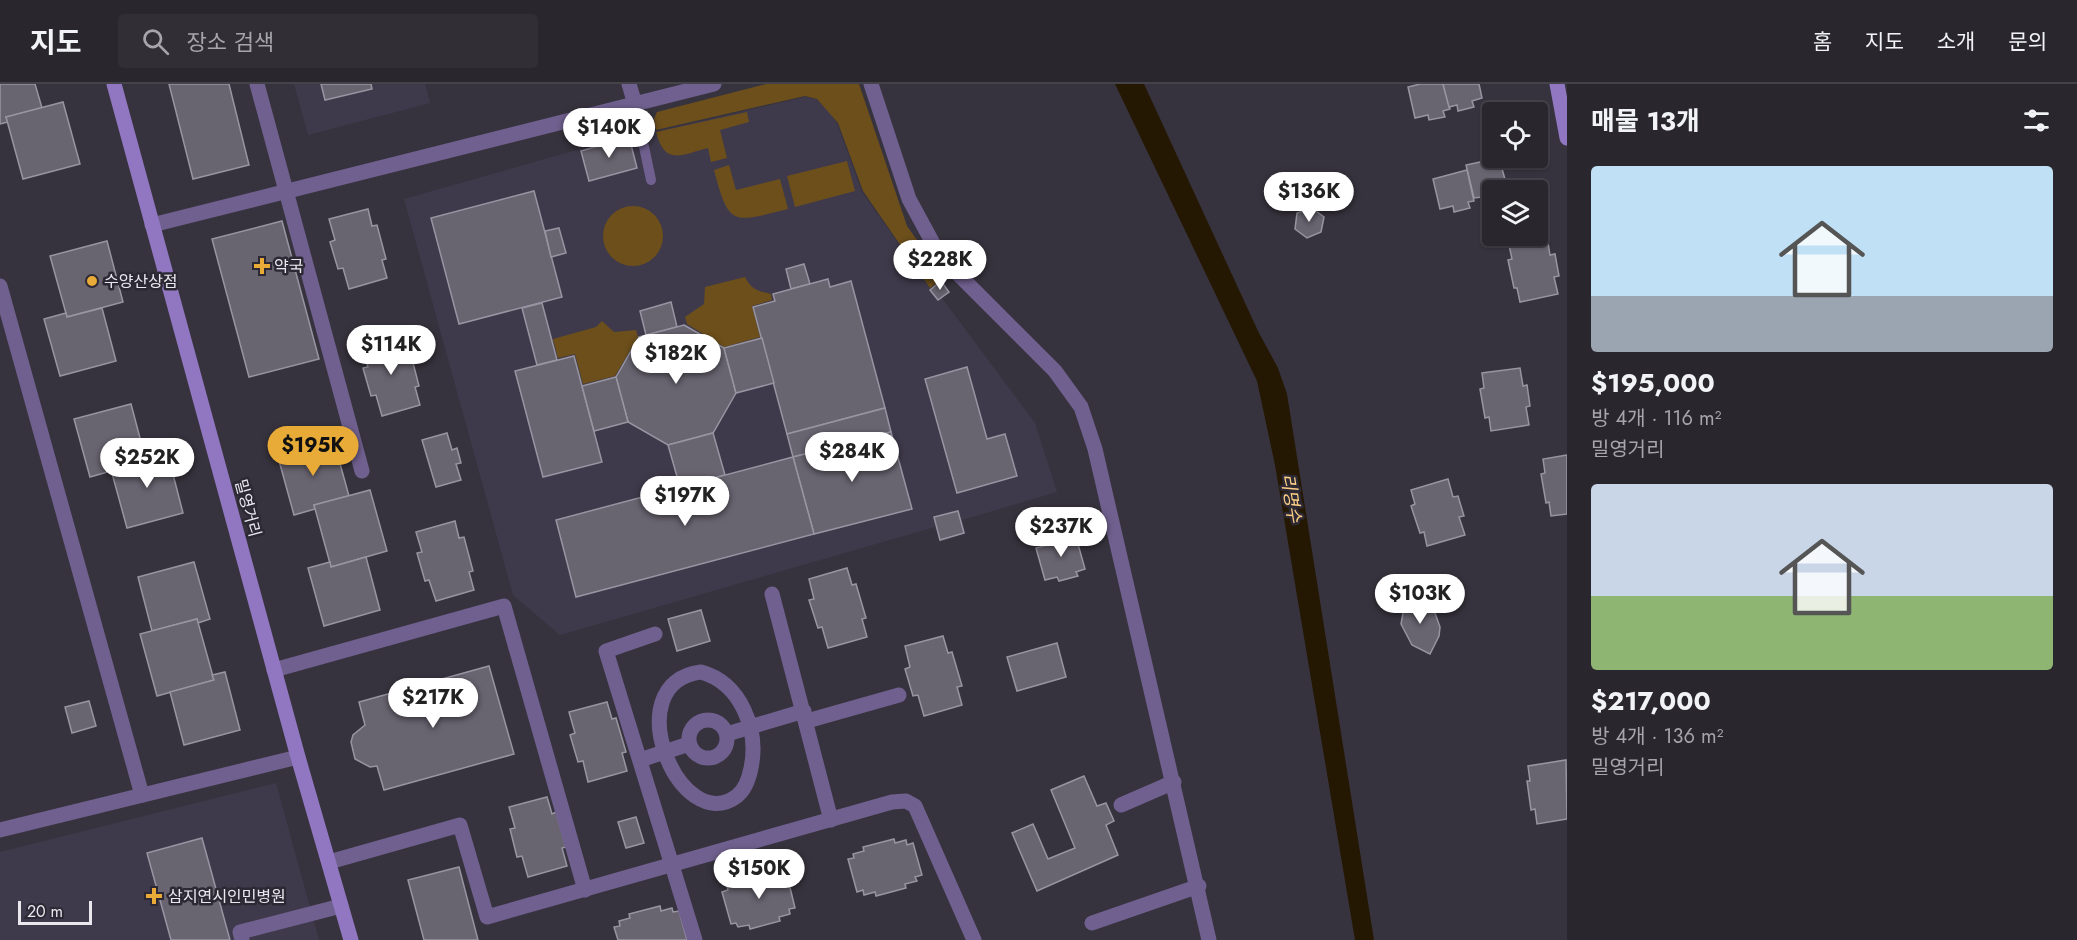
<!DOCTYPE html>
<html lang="ko">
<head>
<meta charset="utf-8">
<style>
	body { margin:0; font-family:Jost,"Noto Sans KR",sans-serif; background:#312e36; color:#f1f3f6; height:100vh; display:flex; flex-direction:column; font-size:22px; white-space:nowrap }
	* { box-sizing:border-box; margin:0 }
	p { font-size:20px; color:#a5a5aa }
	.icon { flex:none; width:33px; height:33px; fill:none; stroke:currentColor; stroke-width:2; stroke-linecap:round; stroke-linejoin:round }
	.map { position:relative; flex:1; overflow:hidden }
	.sheet { display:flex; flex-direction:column; background:#29262e; width:510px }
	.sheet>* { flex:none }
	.buttons { position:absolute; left:1482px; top:18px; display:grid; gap:12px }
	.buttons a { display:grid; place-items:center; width:66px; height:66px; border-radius:6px; background:#29262e; box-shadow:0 2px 4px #0004,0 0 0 2px #45434a; font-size:30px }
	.scale { position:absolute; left:18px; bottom:15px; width:74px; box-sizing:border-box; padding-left:6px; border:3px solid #eae8ef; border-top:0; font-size:16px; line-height:21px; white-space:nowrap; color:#eae8ef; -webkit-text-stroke:4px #2d2934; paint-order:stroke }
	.price { position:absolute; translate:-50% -51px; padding:0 14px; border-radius:21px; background:#fff; color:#222; font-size:20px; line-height:39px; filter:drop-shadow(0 2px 3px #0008) }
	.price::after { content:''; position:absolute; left:50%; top:36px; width:18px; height:14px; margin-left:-9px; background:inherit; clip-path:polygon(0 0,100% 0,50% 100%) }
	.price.current { background:#e9ab38; color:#111 }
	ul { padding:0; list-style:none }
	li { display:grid; align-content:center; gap:12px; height:318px; padding:0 24px }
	li span { display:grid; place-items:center; height:186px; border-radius:6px; color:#555 }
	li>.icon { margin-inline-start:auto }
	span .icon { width:108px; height:108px; fill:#fffc; stroke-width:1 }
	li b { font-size:26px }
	h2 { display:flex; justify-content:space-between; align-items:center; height:72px; padding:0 24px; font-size:26px }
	header { display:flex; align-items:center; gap:36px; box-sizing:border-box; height:84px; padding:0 30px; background:#29262e; border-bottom:2px solid #45434a }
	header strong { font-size:28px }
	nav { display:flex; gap:33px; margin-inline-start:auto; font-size:21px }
	.search { width:420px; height:54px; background:#312e36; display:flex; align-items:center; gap:15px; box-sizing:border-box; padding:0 21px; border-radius:6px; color:#a5a5aa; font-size:22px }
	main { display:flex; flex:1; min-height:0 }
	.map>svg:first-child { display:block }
</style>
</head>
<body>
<header>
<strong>지도</strong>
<div class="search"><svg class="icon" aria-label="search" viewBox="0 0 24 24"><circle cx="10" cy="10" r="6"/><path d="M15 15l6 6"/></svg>장소 검색</div>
<nav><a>홈</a><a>지도</a><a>소개</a><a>문의</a></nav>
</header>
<main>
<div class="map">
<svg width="1567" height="856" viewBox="0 0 1567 856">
	<rect width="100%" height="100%" fill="#37333e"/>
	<g fill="#3f3a4b">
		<path d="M 294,0 L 425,0 L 430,19 L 308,51 Z"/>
		<path d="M 805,13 L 816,15 L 828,26 L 837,39 L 862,108 L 930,204 L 941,197 L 949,208 L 942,214 L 1035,339 L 1057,408 L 962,436 L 966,450 L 940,458 L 935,443 L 560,551 L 513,511 L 404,115 L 580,65 Z"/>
		<path d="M 276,699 L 319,856 L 0,856 L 0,768 Z"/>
	</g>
	<g fill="#6c4f1b">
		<path d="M 766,0 L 859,0 L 907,142 L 944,194 L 930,204 L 863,107 L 838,39 L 817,15 L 805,12 L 656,46 L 654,35 L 657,28 Z"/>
		<path d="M 747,28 L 749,38 L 720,46 L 727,74 L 711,78 L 708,64 C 681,71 665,82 656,48 Z"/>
		<path d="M 847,77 L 855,107 L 795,123 L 787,92 Z"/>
		<path d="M 729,81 L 736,106 L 780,95 L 788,125 C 732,139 729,143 714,86 Z"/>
		<circle cx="633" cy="152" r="30"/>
		<path d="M 745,193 C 751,205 757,207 771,210 L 772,216 L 752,222 L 760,253 L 724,263 L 687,240 L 685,233 L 704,220 L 705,203 Z"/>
		<path d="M 602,237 L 614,248 L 636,246 L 638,253 L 615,292 L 583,300 L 575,270 L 558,274 L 553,255 L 596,243 Z"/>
	</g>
	<path fill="#251802" d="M 1115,0 L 1144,0 L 1258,247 L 1278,284 L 1287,310 L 1374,856 L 1355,856 L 1275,381 L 1257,297 Z"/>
	<g fill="#686470" stroke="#9895a2" stroke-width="1.5">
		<path d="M 0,0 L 35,0 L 42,24 L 6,33 L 8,38 L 0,40 Z"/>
		<path d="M 169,0 L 229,0 L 249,81 L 193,95 Z"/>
		<path d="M 321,0 L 371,0 L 372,5 L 325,16 Z"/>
		<path d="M 1420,0 L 1443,0 L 1450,25 L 1443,27 L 1445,33 L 1429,36 L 1428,31 L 1415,34 L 1408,3 Z"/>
		<path d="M 1443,0 L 1479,0 L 1482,14 L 1472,17 L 1474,23 L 1458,27 L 1457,21 L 1449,23 Z"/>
		<path d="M 63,18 L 80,80 L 23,95 L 6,33 Z"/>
		<path d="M 629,53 L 637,84 L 589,97 L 581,67 Z"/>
		<path d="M 1499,74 L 1508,106 L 1492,106 L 1492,116 L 1483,118 L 1482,113 L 1474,114 L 1466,81 Z"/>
		<path d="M 1467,86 L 1474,117 L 1468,118 L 1470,124 L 1454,128 L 1453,122 L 1440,125 L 1433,95 Z"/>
		<path d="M 534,107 L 562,213 L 459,240 L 431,134 Z"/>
		<path d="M 1312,124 L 1324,133 L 1321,148 L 1307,154 L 1295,145 L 1297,129 Z"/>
		<path d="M 368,125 L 372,142 L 377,141 L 386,175 L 382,176 L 387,194 L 349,205 L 343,184 L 338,185 L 330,158 L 335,156 L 329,135 Z"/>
		<path d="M 282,137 L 319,275 L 249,293 L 212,155 Z"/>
		<path d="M 559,144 L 566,169 L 551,173 L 545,147 Z"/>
		<path d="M 1547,153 L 1550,171 L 1555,170 L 1559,192 L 1554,193 L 1558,210 L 1520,218 L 1517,204 L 1514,204 L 1508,176 L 1512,175 L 1509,161 Z"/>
		<path d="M 107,157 L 123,218 L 67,233 L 50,172 Z"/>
		<path d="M 804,180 L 810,200 L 791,205 L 786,185 Z"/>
		<path d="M 828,195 L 830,203 L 851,197 L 885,324 L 787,350 L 753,223 L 775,217 L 773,210 Z"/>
		<path d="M 941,197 L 949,208 L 938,216 L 930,206 Z"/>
		<path d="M 671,218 L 677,243 L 646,251 L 640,227 Z"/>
		<path d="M 542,219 L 557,276 L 537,281 L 522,224 Z"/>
		<path d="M 102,224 L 116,277 L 60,292 L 44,235 L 66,229 L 67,233 Z"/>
		<path d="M 684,241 L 724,264 L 736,309 L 713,349 L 668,361 L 628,338 L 616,293 L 639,253 Z"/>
		<path d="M 401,252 L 405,269 L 410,267 L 419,302 L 415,303 L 420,321 L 382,332 L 376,311 L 371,312 L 363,284 L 368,283 L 362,262 Z"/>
		<path d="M 762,254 L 774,299 L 736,309 L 724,264 Z"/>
		<path d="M 574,272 L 602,378 L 543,393 L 515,287 Z"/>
		<path d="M 967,283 L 987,355 L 1005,350 L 1017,392 L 957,409 L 925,295 Z"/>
		<path d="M 1520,284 L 1523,302 L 1527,301 L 1530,322 L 1526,323 L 1529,341 L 1491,347 L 1489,333 L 1485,334 L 1480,305 L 1484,304 L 1482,289 Z"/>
		<path d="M 616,293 L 628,338 L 594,347 L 582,302 Z"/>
		<path d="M 131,320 L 145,373 L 110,382 L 111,387 L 90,393 L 74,335 Z"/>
		<path d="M 885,324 L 891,348 L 793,373 L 787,350 Z"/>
		<path d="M 891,348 L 912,425 L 814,450 L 793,373 Z"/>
		<path d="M 447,349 L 452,366 L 457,364 L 461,379 L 456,380 L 461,396 L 436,403 L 422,356 Z"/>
		<path d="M 713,349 L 725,391 L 680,403 L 668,361 Z"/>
		<path d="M 334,358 L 349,412 L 314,421 L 315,425 L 294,431 L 278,373 Z"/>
		<path d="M 167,367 L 183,429 L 127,444 L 110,382 Z"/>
		<path d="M 1567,371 L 1567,430 L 1551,432 L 1549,418 L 1546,419 L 1541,390 L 1545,389 L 1543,375 Z"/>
		<path d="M 793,373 L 814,450 L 576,513 L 556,436 Z"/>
		<path d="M 1448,395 L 1453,413 L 1458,412 L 1464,432 L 1459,433 L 1465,451 L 1427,462 L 1424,448 L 1420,449 L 1411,422 L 1415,420 L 1411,406 Z"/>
		<path d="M 370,406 L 387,467 L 331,483 L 314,421 Z"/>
		<path d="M 958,427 L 964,449 L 940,456 L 934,433 Z"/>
		<path d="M 455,437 L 459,454 L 464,453 L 473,487 L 469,488 L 474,506 L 436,517 L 429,496 L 425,497 L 417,469 L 422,468 L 416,448 Z"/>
		<path d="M 1066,451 L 1067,455 L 1076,453 L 1085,485 L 1076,488 L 1078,492 L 1059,497 L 1057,493 L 1045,496 L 1036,464 L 1048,461 L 1047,456 Z"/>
		<path d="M 366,473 L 380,526 L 324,542 L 308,484 L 330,478 L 331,483 Z"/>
		<path d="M 194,478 L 210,535 L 198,539 L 197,535 L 152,547 L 138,493 Z"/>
		<path d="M 847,484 L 852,501 L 856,500 L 866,534 L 862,535 L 867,553 L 828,564 L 822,543 L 818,544 L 809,516 L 814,515 L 809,495 Z"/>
		<path d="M 1411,513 L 1419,514 L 1435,529 L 1440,543 L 1439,552 L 1430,570 L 1412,561 L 1401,540 L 1405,518 Z"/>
		<path d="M 701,526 L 710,557 L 677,567 L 668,535 Z"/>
		<path d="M 197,535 L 214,596 L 157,612 L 140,550 Z"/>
		<path d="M 943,552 L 948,569 L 952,568 L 962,602 L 957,603 L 962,621 L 924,632 L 918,611 L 913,612 L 905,585 L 910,583 L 905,562 Z"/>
		<path d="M 1057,559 L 1066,593 L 1017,607 L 1007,573 Z"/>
		<path d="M 489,582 L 514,670 L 384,706 L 377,682 L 370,683 L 355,675 L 351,658 L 353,651 L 365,641 L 359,618 Z"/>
		<path d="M 225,588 L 240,646 L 184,661 L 170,608 L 214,596 L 212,591 Z"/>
		<path d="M 89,617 L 96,642 L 72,649 L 65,623 Z"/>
		<path d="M 607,618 L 612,635 L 616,634 L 626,668 L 622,669 L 627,687 L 588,698 L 583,677 L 578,678 L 570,651 L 575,649 L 569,628 Z"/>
		<path d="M 1566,676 L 1567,735 L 1537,740 L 1535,725 L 1531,726 L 1527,697 L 1530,697 L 1528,682 Z"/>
		<path d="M 1084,692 L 1097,722 L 1106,719 L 1114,737 L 1106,741 L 1118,771 L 1037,807 L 1012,749 L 1033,740 L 1048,775 L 1075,764 L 1051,706 Z"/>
		<path d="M 547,713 L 552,730 L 556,728 L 566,763 L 562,764 L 567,782 L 528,793 L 522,772 L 517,773 L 510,745 L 515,744 L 509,723 Z"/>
		<path d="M 636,733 L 644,759 L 626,764 L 618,738 Z"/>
		<path d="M 202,754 L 230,856 L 171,856 L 147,769 Z"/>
		<path d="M 894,755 L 895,759 L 906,756 L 907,761 L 913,759 L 922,791 L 915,793 L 917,797 L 905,800 L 906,804 L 876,812 L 875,808 L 864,811 L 863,806 L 857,808 L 848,775 L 854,774 L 853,770 L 864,767 L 863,763 Z"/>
		<path d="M 459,783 L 478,856 L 424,856 L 408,796 Z"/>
		<path d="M 768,788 L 769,792 L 780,789 L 781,793 L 787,791 L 795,824 L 789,825 L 790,830 L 779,833 L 780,837 L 750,845 L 749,841 L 738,843 L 736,839 L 731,840 L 722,808 L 728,806 L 727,802 L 738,800 L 737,796 Z"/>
		<path d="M 660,822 L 661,827 L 672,824 L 673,828 L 679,827 L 687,856 L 618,856 L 614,843 L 620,842 L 619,837 L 630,834 L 629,830 Z"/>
	</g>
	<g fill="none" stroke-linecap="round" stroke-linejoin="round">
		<path stroke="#70608f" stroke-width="10" d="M 635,20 L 651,96"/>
		<g stroke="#70608f" stroke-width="15">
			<path d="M 257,0 L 362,387"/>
			<path d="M 629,0 L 635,20"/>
			<path d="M 871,0 L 909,115 L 935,163 L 957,189 L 1055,287 L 1081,323 L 1095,365 L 1209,856"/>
			<path d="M 152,141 L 714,0"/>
			<path d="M 0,202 L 142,711"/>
			<path d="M 772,510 L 831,736"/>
			<path d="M 655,550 L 606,567 L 695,856"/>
			<path d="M 274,586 L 504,522 L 585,806"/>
			<path d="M 701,588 C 741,599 759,646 751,684 C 749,694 746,705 737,712 C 680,755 615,598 701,588 Z"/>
			<circle cx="708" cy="655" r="19"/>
			<path d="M 807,637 L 899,611"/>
			<path d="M 727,650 L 804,627"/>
			<path d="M 640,676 L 689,660"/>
			<path d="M 1121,721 L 1174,698"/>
			<path d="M 0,746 L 298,673"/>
			<path d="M 329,778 L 460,741 L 487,833 L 892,718 L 906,717 L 915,722 L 974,856"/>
			<path d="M 1092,839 L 1199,802"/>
			<path d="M 242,856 L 240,848 L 341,822"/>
		</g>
		<g stroke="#9177c1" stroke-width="15">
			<path d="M 114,0 L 298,673 L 351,856"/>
			<path d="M 1557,0 L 1567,54"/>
		</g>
	</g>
	<g fill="#e9ab38" stroke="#2d2934" stroke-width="2">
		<path d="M259 173h6v6h6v6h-6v6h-6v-6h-6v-6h6z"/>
		<circle cx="92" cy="197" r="6"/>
		<path d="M151 803h6v6h6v6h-6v6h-6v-6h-6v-6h6z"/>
	</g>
	<g text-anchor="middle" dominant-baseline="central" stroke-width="5" stroke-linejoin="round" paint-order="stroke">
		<g font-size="16" fill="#eae8ef" stroke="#2d2934" text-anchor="start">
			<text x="274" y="182">약국</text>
			<text x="104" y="197">수양산상점</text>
			<text x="168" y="812">삼지연시인민병원</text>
		</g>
		<g font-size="16" fill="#eae8ef" stroke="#2d2934">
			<text transform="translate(248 424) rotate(75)">밀영거리</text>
		</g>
		<g font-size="18" font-style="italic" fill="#fdcf84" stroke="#2d2934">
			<text transform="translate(1291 414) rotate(81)">리명수</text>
		</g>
	</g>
</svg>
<div class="buttons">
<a><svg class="icon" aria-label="locate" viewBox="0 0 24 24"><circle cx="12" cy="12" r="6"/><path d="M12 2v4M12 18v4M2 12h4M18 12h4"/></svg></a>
<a><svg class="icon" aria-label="layers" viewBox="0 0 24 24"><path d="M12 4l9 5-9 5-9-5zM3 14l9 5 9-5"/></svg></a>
</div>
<div class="scale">20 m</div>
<b class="price" style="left:609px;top:75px">$140K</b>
<b class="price" style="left:1309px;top:139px">$136K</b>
<b class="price" style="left:940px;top:207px">$228K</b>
<b class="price" style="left:391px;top:292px">$114K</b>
<b class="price" style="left:676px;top:301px">$182K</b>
<b class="price current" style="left:313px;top:393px">$195K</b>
<b class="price" style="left:852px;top:399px">$284K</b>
<b class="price" style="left:147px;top:405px">$252K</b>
<b class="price" style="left:685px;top:443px">$197K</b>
<b class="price" style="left:1061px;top:474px">$237K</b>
<b class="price" style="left:1420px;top:541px">$103K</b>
<b class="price" style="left:433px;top:645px">$217K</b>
<b class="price" style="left:759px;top:816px">$150K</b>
</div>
<section class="sheet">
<h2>매물 13개<svg class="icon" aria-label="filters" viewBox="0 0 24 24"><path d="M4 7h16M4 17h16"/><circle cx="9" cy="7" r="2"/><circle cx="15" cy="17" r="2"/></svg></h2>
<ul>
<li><span style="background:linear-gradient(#bfe0f5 70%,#9aa5b1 0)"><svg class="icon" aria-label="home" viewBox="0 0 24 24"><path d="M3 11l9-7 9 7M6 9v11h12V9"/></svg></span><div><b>$195,000</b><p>방 4개 · 116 m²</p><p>밀영거리</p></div></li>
<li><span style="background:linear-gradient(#c9d6e8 60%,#8fb573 0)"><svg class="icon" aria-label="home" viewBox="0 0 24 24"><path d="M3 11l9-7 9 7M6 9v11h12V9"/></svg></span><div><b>$217,000</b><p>방 4개 · 136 m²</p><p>밀영거리</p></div></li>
</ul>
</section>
</main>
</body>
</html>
